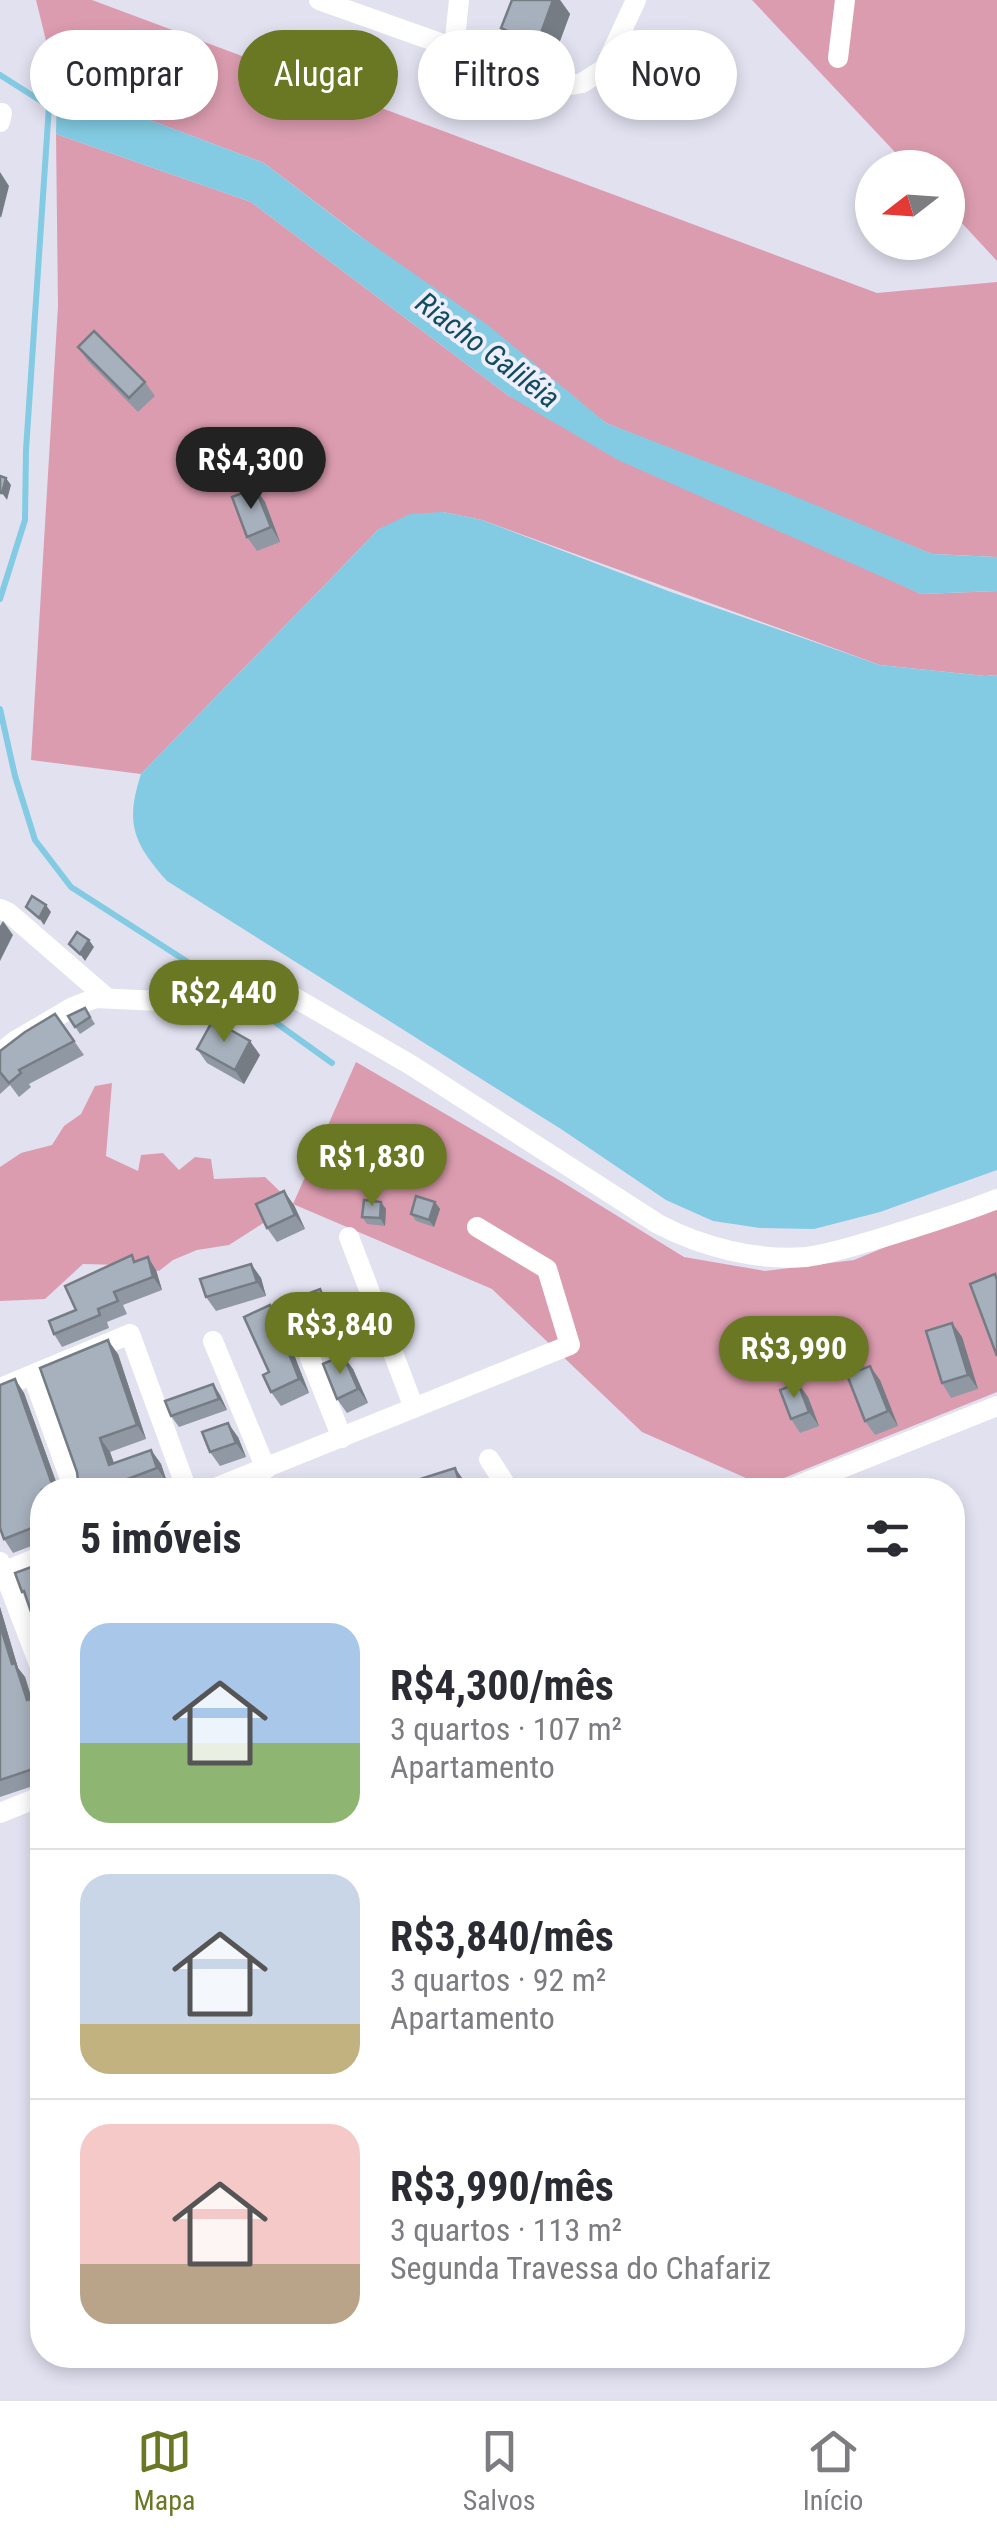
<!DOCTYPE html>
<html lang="pt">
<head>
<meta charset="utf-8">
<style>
	body { margin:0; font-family:"Roboto Condensed",sans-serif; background:#f7f7f7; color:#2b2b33; height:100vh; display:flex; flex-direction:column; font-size:38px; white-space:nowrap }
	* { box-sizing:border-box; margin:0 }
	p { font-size:32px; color:#7c7c81 }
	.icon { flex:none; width:55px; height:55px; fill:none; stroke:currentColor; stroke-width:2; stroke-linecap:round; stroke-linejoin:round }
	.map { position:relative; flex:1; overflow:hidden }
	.sheet { position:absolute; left:30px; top:1478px; width:935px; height:890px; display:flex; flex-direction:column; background:#fff; border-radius:40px; box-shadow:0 5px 15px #0003 }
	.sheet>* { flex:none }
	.banner { position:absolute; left:30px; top:30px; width:938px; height:90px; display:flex; gap:20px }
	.needle { width:65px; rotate:253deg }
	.controls { position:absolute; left:855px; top:150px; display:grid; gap:20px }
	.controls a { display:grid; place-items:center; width:110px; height:110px; border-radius:50%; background:#fff; box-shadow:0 5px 15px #0003; font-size:50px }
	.price { position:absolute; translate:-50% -85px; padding:0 22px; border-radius:35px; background:#6a7824; color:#fff; font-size:32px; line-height:65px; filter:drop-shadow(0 2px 5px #0008) }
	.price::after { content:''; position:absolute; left:50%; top:60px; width:30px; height:22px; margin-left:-15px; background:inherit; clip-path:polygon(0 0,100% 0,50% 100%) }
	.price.selected { background:#222; color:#fff }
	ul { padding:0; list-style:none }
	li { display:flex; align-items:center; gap:30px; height:250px; padding:0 50px }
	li+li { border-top:2px solid #e1e1e2 }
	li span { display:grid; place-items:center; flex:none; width:280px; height:200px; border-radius:30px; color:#555 }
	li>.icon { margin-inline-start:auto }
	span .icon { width:120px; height:120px; fill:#fffc; stroke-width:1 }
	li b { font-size:42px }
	h2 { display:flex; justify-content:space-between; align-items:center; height:120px; padding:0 50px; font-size:42px }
	.chip { padding:0 35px; border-radius:45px; background:#fff; box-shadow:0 5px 15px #0003; font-size:35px; line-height:90px }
	.chip.selected { background:#6a7824; color:#fff }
	.menu { display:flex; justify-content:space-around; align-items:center; height:140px; border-top:2px solid #e1e1e2; background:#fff; font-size:28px; color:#7c7c81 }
	.menu a { display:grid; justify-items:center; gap:5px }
	.menu .selected { color:#6a7824 }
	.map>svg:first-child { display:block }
</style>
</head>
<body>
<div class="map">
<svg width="997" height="2399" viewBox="0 0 997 2399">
	<rect width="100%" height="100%" fill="#e2e1f0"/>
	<g fill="#dc9cb0">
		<path d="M 36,0 L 92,0 L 877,293 L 997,282 L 997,557 L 932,554 L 606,423 L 264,163 L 57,85 Z"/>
		<path d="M 752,0 L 997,0 L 997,261 L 948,208 L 948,168 L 909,167 Z"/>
		<path d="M 56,134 L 251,202 L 509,396 L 921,594 L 997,591 L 997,675 L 985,676 L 880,665 L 482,520 L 443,512 L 379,529 L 141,774 L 31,760 L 58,306 Z"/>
		<path d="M 356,1062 L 559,1180 L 684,1257 L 765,1271 L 854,1260 L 997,1201 L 997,1392 L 764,1486 L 642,1432 L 492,1289 L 293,1204 L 229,1245 L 197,1250 L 173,1260 L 159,1271 L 121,1265 L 83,1264 L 45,1299 L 0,1301 L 0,1167 L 21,1153 L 52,1145 L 64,1126 L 81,1114 L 95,1086 L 112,1083 L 106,1156 L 138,1171 L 141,1155 L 163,1153 L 179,1170 L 195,1157 L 211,1159 L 214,1179 L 265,1177 L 293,1204 Z"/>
	</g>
	<g fill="#83cbe3">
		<path d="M 57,85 L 264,163 L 357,234 L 489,326 L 606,423 L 777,489 L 932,554 L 997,557 L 997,591 L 921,594 L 618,460 L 509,396 L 251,202 L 56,134 Z"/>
		<path d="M 443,512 L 482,520 L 668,591 L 880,665 L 985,676 L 997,675 L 997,1170 L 880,1212 L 814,1229 L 760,1228 L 713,1221 L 666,1200 L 561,1129 L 167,881 C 133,843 125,823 141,774 L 379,529 L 410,514 Z"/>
	</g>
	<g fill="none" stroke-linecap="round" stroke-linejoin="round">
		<g stroke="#83cbe3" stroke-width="6">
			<path d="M 0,75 L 49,106 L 65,111"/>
			<path d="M 0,599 L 25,520 L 26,450 L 49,106"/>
			<path d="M 0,709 L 15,776 L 35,840 L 71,887 L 225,986"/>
			<path d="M 236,994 L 332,1063"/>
		</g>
		<g stroke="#fff" stroke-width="20">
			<path d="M 319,0 L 454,48 L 516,77 L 547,85 L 565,86 L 582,83 L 604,69 L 636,0"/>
			<path d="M 454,48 L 459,0"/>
			<path d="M 838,58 L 845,0"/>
			<path d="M 0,122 L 2,113"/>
			<path d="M 0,909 L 9,913 L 107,998"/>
			<path d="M 0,1053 L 15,1041 L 73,1007 L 96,998 L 182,1002 L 215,995 L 255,982 L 266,983 L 283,991 L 411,1065 L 658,1224 C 702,1247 756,1261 806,1257 C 831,1254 857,1245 881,1238 C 920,1226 959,1214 997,1199"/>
			<path d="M 349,1237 L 414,1408"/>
			<path d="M 293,1315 L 342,1438"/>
			<path d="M 213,1341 L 266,1469"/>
			<path d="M 33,1376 L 74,1490"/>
			<path d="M 0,1388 L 130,1334 L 187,1490"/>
			<path d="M 489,1459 L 509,1490"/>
			<path d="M 210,1490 L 570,1345 L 547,1269 L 477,1227"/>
			<path d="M 787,1490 L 997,1406"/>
			<path d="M 0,1562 L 42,1672"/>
			<path d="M 0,1573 L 42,1556"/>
			<path d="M 0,1813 L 42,1796"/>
		</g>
	</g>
	<g fill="#9098a3">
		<path d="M 512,0 L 560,0 L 570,14 L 551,65 L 516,48 L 501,28 Z"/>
		<path d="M 78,347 L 145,382 L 155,396 L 138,412 L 88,361 Z"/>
		<path d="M 255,488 L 265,502 L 280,542 L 257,551 L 247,537 Z"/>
		<path d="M 85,1008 L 95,1024 L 80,1034 L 68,1016 Z"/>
		<path d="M 55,1014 L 84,1055 L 29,1084 L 31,1087 L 19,1097 L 10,1085 L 0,1094 L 0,1051 Z"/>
		<path d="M 197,1049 L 260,1055 L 244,1084 L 207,1063 Z"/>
		<path d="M 381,1202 L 386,1209 L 385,1226 L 367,1224 L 362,1217 Z"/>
		<path d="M 435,1202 L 440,1209 L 434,1227 L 416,1221 L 411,1214 Z"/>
		<path d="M 294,1205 L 305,1229 L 277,1242 L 267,1228 Z"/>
		<path d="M 136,1261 L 156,1270 L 162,1290 L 123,1305 L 127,1314 L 107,1322 L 109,1328 L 62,1347 L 54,1334 L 76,1310 Z"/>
		<path d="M 251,1264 L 261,1278 L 266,1296 L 216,1311 L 206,1297 Z"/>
		<path d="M 320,1289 L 330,1303 L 338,1323 L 315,1332 L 305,1318 Z"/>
		<path d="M 280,1319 L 309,1393 L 281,1406 L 271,1392 L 269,1372 Z"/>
		<path d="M 952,1323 L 962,1337 L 978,1389 L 951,1398 L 942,1383 Z"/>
		<path d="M 118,1354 L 146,1439 L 110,1452 L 114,1463 L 151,1450 L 161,1464 L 167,1482 L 145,1490 L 42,1490 L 42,1542 L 13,1553 L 4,1539 L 15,1379 L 24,1393 L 58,1487 L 61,1489 L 70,1489 L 78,1480 Z"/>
		<path d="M 353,1369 L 368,1403 L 347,1413 L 337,1399 Z"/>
		<path d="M 880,1380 L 898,1426 L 875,1435 L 865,1421 Z"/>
		<path d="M 213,1384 L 220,1395 L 227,1410 L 179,1427 L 171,1416 Z"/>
		<path d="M 808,1397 L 819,1426 L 800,1433 L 791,1419 Z"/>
		<path d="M 238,1437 L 246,1457 L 220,1466 L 210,1452 Z"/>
		<path d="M 0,1607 L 18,1668 L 25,1677 L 33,1703 L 42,1718 L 42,1783 L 0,1797 Z"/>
	</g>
	<g fill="#757c84">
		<path d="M 553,0 L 560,0 L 570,14 L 551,65 L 537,44 Z"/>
		<path d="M 0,172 L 9,186 L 1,218 L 0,216 Z"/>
		<path d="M 6,478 L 11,485 L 7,500 L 2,493 Z"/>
		<path d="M 255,488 L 265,502 L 280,542 L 271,527 Z"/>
		<path d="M 46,905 L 51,912 L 44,925 L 39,918 Z"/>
		<path d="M 3,921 L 13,935 L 0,961 L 0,926 Z"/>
		<path d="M 89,940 L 94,947 L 85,961 L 80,954 Z"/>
		<path d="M 250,1041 L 260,1055 L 244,1084 L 235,1070 Z"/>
		<path d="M 284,1191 L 294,1205 L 305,1229 L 295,1215 Z"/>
		<path d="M 381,1202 L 386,1209 L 385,1226 L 380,1218 Z"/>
		<path d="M 435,1202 L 440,1209 L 434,1227 L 429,1220 Z"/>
		<path d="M 148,1257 L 156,1270 L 162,1290 L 153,1277 Z"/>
		<path d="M 251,1264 L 261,1278 L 266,1296 L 257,1282 Z"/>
		<path d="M 320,1289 L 330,1303 L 338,1323 L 328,1309 Z"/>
		<path d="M 270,1305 L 280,1319 L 309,1393 L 299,1379 Z"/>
		<path d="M 952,1323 L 962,1337 L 978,1389 L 968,1375 Z"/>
		<path d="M 108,1340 L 118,1354 L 146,1439 L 137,1425 Z"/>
		<path d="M 343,1355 L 353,1369 L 368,1403 L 358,1389 Z"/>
		<path d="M 870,1366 L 880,1380 L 898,1426 L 888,1411 Z"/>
		<path d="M 15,1379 L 24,1393 L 59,1490 L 51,1481 Z"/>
		<path d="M 798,1383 L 808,1397 L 819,1426 L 809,1412 Z"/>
		<path d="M 213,1384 L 220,1395 L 227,1410 L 219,1399 Z"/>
		<path d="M 228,1423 L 238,1437 L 246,1457 L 236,1443 Z"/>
		<path d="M 100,1438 L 110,1452 L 119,1478 L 109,1465 Z"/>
		<path d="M 151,1450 L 161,1464 L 167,1482 L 157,1468 Z"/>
		<path d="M 455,1468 L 465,1482 L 468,1490 L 462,1490 Z"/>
		<path d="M 0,1607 L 18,1668 L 25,1677 L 33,1703 L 42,1718 L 42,1727 L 27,1700 L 12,1664 L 0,1625 Z"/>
	</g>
	<g fill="#a7b1bd" stroke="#757c84" stroke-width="2.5">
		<path d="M 512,0 L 553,0 L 537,44 L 501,28 Z"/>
		<path d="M 94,331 L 145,382 L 129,398 L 78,347 Z"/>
		<path d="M 0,476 L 6,478 L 2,493 L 0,493 Z"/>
		<path d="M 255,488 L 271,527 L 247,537 L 232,497 Z"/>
		<path d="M 32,896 L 46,905 L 39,918 L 26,907 Z"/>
		<path d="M 77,932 L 89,940 L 80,954 L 69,944 Z"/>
		<path d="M 85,1008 L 90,1017 L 75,1027 L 68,1016 Z"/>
		<path d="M 55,1014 L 74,1041 L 19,1070 L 21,1073 L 9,1083 L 0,1072 L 0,1051 L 25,1032 Z"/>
		<path d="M 213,1020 L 250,1041 L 235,1070 L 197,1049 Z"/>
		<path d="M 284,1191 L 295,1215 L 267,1228 L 256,1204 Z"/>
		<path d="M 416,1196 L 435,1202 L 429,1220 L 411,1214 Z"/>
		<path d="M 364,1200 L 381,1202 L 380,1218 L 362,1217 Z"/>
		<path d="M 132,1255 L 134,1262 L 148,1257 L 153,1277 L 114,1292 L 118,1301 L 98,1309 L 100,1315 L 54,1334 L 49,1321 L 76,1310 L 65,1286 Z"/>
		<path d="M 251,1264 L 257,1282 L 206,1297 L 200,1279 Z"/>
		<path d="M 995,1274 L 997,1280 L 997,1356 L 970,1284 Z"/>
		<path d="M 320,1289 L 328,1309 L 305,1318 L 297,1298 Z"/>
		<path d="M 270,1305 L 299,1379 L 271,1392 L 263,1375 L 269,1372 L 244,1317 Z"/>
		<path d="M 952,1323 L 968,1375 L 942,1383 L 926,1331 Z"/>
		<path d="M 108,1340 L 137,1425 L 100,1438 L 109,1465 L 151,1450 L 157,1468 L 117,1483 L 120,1490 L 42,1490 L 42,1524 L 4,1539 L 0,1528 L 0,1385 L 15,1379 L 51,1481 L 61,1489 L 70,1489 L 78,1480 L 77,1472 L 40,1368 Z"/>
		<path d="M 343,1355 L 358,1389 L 337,1399 L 323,1364 Z"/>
		<path d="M 870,1366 L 888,1411 L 865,1421 L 847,1375 Z"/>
		<path d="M 798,1383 L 809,1412 L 791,1419 L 780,1390 Z"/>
		<path d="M 213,1384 L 219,1399 L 171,1416 L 165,1401 Z"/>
		<path d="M 228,1423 L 236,1443 L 210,1452 L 202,1432 Z"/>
		<path d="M 455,1468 L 462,1490 L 420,1490 L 417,1480 Z"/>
		<path d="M 42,1563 L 42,1644 L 24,1591 L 22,1592 L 15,1573 Z"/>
		<path d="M 0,1625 L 12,1664 L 15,1663 L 27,1700 L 30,1699 L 42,1727 L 42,1766 L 0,1780 Z"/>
	</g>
	<g text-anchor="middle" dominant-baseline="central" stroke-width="8" stroke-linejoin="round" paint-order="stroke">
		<g font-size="30" font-style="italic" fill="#104e5f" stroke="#efeefe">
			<text transform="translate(488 350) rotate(37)">Riacho Galiléia</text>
		</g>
	</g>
</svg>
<div class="controls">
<a><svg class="needle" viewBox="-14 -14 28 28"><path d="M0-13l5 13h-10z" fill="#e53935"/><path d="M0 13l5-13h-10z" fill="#7c7c81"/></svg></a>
</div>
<b class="price selected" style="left:251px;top:512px">R$4,300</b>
<b class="price" style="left:224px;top:1045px">R$2,440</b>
<b class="price" style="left:372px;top:1209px">R$1,830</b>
<b class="price" style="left:340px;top:1377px">R$3,840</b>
<b class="price" style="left:794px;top:1401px">R$3,990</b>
<div class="banner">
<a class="chip">Comprar</a>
<a class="chip selected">Alugar</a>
<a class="chip">Filtros</a>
<a class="chip">Novo</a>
</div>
<section class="sheet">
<h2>5 imóveis<svg class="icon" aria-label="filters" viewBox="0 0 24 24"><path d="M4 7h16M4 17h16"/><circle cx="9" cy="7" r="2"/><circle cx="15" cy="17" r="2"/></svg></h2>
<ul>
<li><span style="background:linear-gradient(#a9c7e8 60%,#8fb573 0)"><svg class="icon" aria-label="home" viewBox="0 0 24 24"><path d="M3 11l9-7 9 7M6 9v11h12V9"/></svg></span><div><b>R$4,300/mês</b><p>3 quartos · 107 m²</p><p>Apartamento</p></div></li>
<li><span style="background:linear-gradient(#c9d6e8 75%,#c2b280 0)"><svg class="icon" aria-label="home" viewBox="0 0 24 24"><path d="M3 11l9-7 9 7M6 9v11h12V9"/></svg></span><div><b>R$3,840/mês</b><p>3 quartos · 92 m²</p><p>Apartamento</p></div></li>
<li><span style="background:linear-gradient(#f6c9c9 70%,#b9a48a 0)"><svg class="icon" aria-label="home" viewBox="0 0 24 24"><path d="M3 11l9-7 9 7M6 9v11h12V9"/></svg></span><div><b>R$3,990/mês</b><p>3 quartos · 113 m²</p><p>Segunda Travessa do Chafariz</p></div></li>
</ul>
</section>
</div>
<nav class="menu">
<a class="selected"><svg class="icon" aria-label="map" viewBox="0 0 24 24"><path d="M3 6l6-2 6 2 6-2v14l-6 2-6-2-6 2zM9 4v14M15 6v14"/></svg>Mapa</a>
<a><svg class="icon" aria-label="saved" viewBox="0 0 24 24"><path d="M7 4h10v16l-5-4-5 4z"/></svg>Salvos</a>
<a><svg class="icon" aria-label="home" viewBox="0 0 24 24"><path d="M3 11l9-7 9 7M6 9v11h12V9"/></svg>Início</a>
</nav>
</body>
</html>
